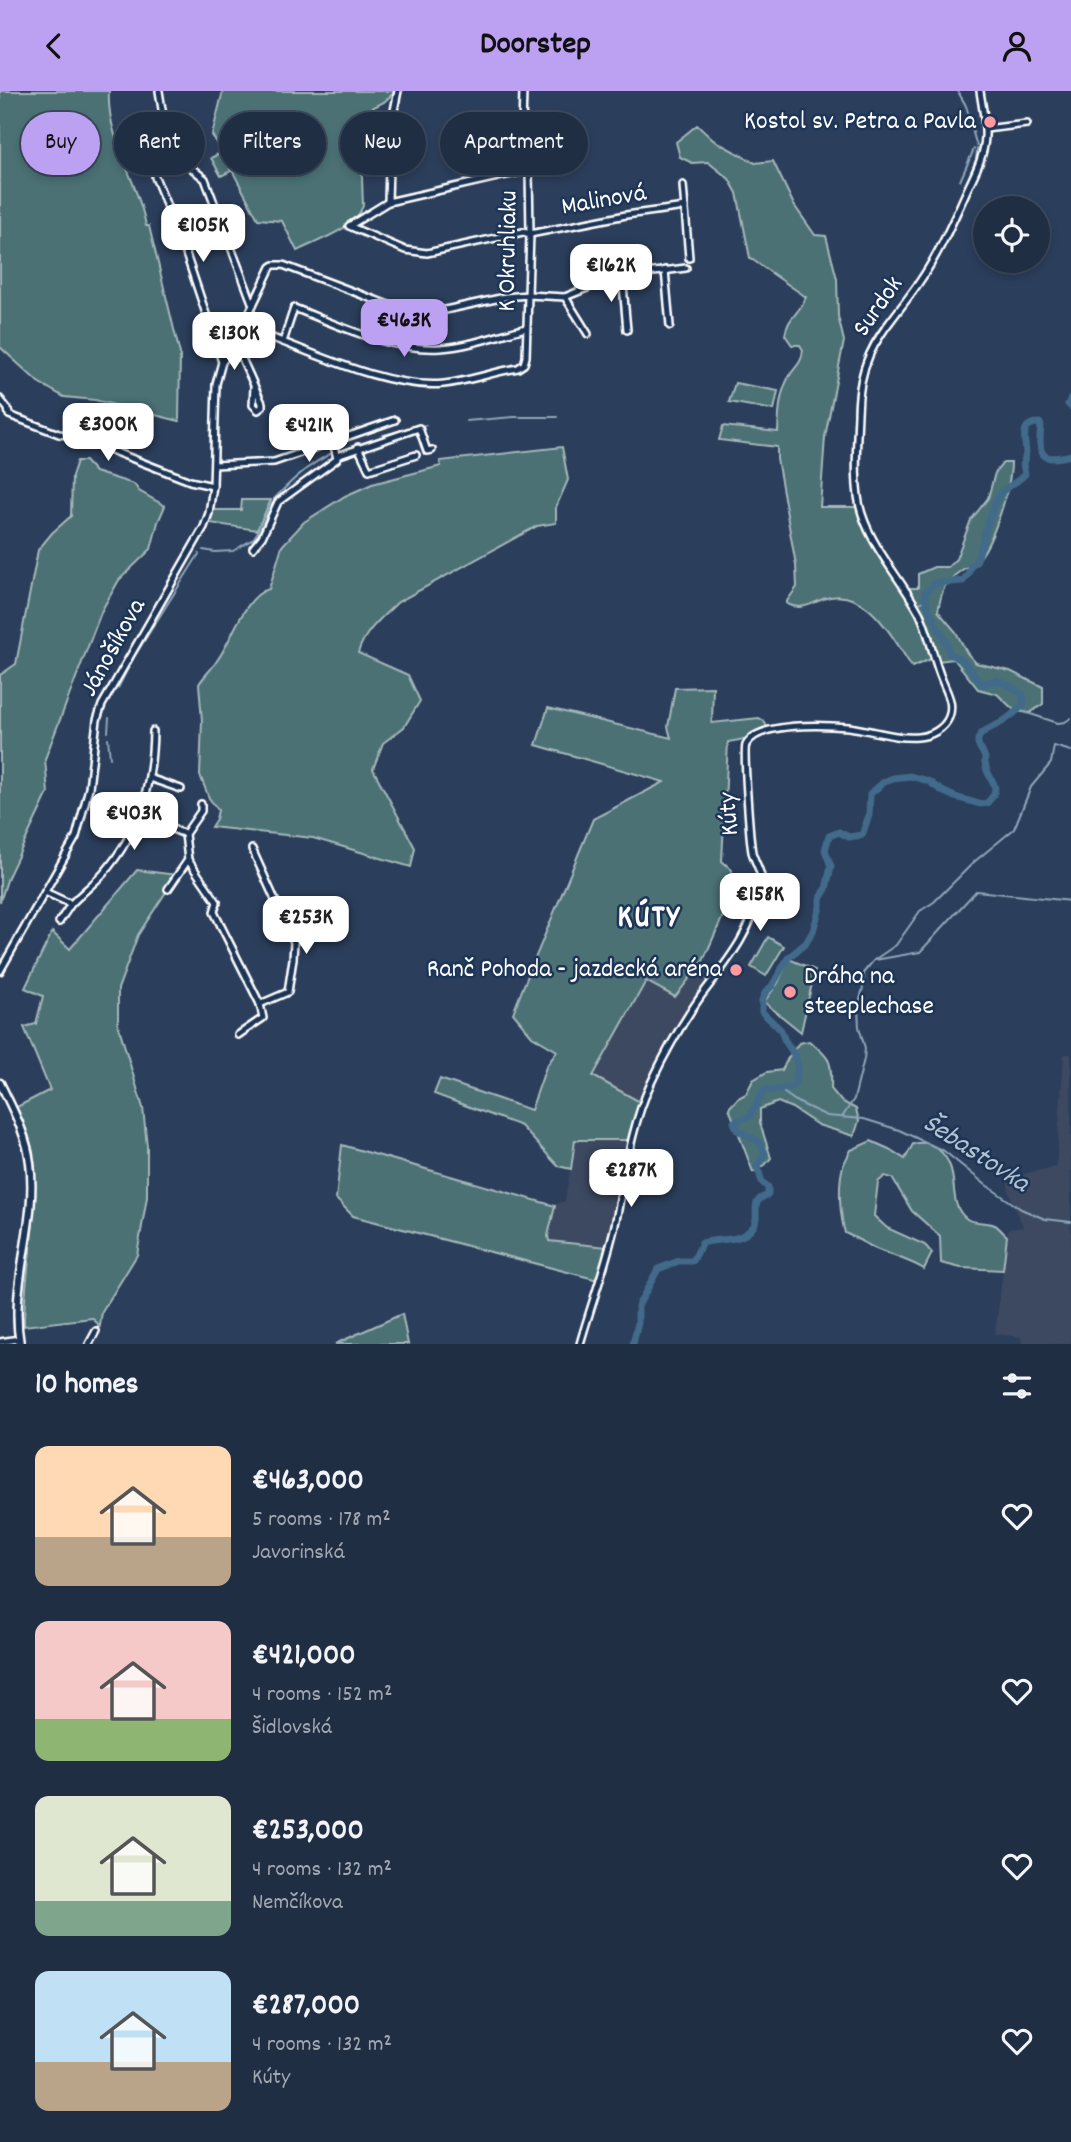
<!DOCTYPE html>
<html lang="en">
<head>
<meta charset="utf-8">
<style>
	body { margin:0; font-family:Dekko,sans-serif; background:#28364b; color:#f1f3f6; height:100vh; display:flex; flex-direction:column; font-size:26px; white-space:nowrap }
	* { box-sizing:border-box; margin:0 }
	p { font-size:23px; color:#a2a8b2 }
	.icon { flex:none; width:38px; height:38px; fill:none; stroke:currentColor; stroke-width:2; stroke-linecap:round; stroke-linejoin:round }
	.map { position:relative; height:1253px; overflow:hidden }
	.sheet { display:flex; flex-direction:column; background:#202e44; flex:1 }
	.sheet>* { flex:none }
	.guide { position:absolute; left:21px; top:21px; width:700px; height:63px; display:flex; gap:14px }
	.fabs { position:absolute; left:973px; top:105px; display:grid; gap:14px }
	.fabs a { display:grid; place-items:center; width:77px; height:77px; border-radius:50%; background:#202e44; box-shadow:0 4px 10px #0003,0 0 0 2px #3d4a5d; font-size:35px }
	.price { position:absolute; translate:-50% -60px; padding:0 16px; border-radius:14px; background:#fff; color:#222; font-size:23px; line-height:46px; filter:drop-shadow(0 2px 4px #0008) }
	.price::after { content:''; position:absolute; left:50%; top:42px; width:21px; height:16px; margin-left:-10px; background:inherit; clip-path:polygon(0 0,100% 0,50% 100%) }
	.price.selected { background:#bca0f2; color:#111 }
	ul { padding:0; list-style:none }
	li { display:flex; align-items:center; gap:21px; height:175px; padding:0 35px }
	li span { display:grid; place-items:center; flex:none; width:196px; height:140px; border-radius:14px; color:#555 }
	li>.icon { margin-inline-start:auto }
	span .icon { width:84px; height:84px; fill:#fffc; stroke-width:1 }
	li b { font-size:30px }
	h2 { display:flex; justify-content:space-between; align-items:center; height:84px; padding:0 35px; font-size:30px }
	.pill { padding:0 24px; border-radius:32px; background:#202e44; box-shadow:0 4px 10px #0003,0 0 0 2px #3d4a5d; font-size:24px; line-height:63px }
	.pill.selected { background:#bca0f2; color:#111 }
	header { display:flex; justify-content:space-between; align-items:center; height:91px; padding:0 35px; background:#bca0f2; color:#111; font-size:32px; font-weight:700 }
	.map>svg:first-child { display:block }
</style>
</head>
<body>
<header><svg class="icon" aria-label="back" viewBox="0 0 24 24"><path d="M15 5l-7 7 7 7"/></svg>Doorstep<svg class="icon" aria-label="person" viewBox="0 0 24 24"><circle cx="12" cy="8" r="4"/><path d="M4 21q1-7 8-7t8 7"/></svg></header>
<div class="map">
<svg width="1071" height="1253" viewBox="0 0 1071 1253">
	<rect width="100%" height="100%" fill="#2b3e5b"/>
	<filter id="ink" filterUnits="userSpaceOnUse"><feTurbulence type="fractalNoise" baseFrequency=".0143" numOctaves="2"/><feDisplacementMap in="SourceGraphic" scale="14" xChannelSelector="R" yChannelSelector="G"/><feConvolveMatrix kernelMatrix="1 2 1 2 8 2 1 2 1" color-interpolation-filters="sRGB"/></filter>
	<g filter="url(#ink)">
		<g fill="#3c4960">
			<path d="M 703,870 L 717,881 L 669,954 L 642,1012 L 593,985 L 646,889 L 675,906 Z"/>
			<path d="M 1064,963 L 1071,963 L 1071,1253 L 1022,1253 L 1021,1246 L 995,1243 L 1008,1138 L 1023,1136 L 1010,1105 L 1007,1091 L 1027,1082 L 1056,1076 Z"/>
			<path d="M 575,1049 L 630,1049 L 608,1156 L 549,1151 L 547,1145 L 556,1113 L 565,1110 Z"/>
		</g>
		<g fill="#4b7174" stroke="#a5b8ba" stroke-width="2">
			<path d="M 0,0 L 109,0 C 106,47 139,92 146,135 L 149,135 L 180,263 L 179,330 L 95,309 L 64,306 L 38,291 L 0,256 Z"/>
			<path d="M 223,0 L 396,0 L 384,11 L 366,20 L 356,35 L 361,58 L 363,115 C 354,139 318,149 297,160 L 282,130 L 258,128 L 226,68 L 231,80 L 221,85 L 211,67 L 222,61 L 212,44 Z"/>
			<path d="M 697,34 L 713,49 L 755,72 L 773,70 L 794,114 L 815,144 L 826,145 L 837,188 L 838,225 L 844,250 L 825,346 L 820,416 L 859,416 L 875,448 L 907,497 L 918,497 L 918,483 L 934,476 L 948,476 L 956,468 L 971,429 L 988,407 L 995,382 L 1003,372 L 1011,372 C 1011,396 993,453 977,470 C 973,474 967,476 962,479 C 943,492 942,499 938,520 L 956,541 L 967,562 L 976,572 L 1010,580 L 1043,596 L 1043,613 L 1030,622 L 1015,620 L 997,603 L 978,598 L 954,568 L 938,570 L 933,567 L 912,576 C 893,547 865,492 823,508 C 811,513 801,520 787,513 L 787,510 L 797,496 L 796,474 L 777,368 L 777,356 L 719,349 L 723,335 L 778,341 C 779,321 779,302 790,284 C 797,273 801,274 803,259 L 800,254 L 792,254 L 785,244 C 788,225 799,224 806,206 L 750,167 L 737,102 L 729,88 L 708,71 L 692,72 L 680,66 L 676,51 Z"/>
			<path d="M 735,292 L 778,300 L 774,319 L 729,311 Z"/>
			<path d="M 562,356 L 568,389 L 556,416 L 556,432 L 537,435 L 398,511 C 382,526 364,541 358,562 L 408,584 L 420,610 L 404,636 L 383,652 L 373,678 L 415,757 L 411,776 L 313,747 L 211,736 L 216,728 L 218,719 L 209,707 L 200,684 L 202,630 L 199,593 C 204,585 211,579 216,571 C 231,552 244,504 269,498 L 282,455 L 304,431 L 345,405 L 372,393 L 441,375 L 440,370 Z"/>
			<path d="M 77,370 L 85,370 L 95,381 L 134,393 L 139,400 L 165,415 L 158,431 L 151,458 L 119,489 L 102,519 L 45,668 L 48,702 L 8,786 L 0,811 L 0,584 L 16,573 L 38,459 L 52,442 L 71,425 L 72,385 Z"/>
			<path d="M 242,409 L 271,409 L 257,439 L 210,432 L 212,419 L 241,419 Z"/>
			<path d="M 713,596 L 712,632 L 759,627 L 764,630 L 768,638 L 750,647 L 728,651 L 722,770 L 732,779 L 723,825 L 703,870 L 675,906 L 646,890 L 593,985 L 642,1012 L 634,1029 L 630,1049 L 575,1049 L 571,1078 L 558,1075 L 521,1035 L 434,1003 L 440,988 L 531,1019 L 546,976 L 557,960 L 532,945 L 513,922 L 524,894 L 593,728 L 664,691 L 536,654 L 548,617 L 671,647 L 668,636 L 675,597 Z"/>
			<path d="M 137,779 L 177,784 L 138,844 L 118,898 L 118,933 L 143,1017 L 147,1055 L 147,1106 L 137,1164 L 102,1221 L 100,1235 L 92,1227 L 24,1235 C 23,1177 46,1099 29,1046 C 26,1036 20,1026 15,1017 L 50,999 L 24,936 L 36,933 L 43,905 L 25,897 L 52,841 L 70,858 Z"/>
			<path d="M 768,846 L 784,855 L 766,885 L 751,876 Z"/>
			<path d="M 789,868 L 815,879 L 801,941 L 764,911 L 778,892 Z"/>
			<path d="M 809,950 C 831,967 832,970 831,998 L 841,1010 L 856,1018 L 859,1030 L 854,1045 L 818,1034 L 792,1017 L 778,1011 L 760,1018 L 760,1032 L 771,1067 L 765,1074 L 753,1081 L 729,1017 L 738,1007 L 746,1003 L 753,989 L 767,981 L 782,979 L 788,967 L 799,952 Z"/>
			<path d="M 871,1050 L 889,1058 L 905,1068 L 913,1053 C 923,1050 930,1052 938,1058 C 964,1080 944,1111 967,1128 C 974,1133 987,1130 995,1134 C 999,1136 1003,1142 1007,1145 L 1003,1179 L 961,1177 L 941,1172 L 940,1145 L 912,1120 L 892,1087 L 885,1085 L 878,1091 L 874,1125 L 887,1137 L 925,1154 L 932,1162 L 924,1178 C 909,1169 893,1165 876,1158 C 866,1153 856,1147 845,1142 C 840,1124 838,1098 842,1079 C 843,1073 848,1065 851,1059 Z"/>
			<path d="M 342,1054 L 555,1115 L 548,1145 L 549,1150 L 608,1156 L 598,1189 L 353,1125 L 336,1108 Z"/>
			<path d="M 402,1223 L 408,1253 L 335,1253 Z"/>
		</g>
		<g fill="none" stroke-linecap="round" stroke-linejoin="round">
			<g stroke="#8ea6b9" stroke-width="2">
				<path d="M 958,0 C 960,6 964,10 966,15 C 971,28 972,42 977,55"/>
				<path d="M 960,90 L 974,58"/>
				<path d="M 967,91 L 976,69 L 977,58"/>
				<path d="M 962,101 L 965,95"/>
				<path d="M 466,330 L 514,326 L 557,326"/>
				<path d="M 383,344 L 426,334"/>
				<path d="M 854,361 C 853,319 853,276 878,240 C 884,231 892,223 899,214"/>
				<path d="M 854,391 L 857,419 L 874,455"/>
				<path d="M 274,408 C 292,389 308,374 332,362"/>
				<path d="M 203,459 L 215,461 L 233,460 L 253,448 L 261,436 L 271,411"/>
				<path d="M 894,486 L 912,513"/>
				<path d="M 917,512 L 926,510"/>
				<path d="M 118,597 L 134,566 L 199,463"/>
				<path d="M 1018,619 L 1058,632 L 1065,631 L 1071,627"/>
				<path d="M 108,641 L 109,627"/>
				<path d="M 108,647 L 110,667"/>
				<path d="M 875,869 L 920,861 L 976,800 L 1071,810"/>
				<path d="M 780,999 L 797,1011 L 827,1025 L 864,1028 L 899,1039 L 944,1060 L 986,1094 L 1021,1118 L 1045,1128 L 1071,1131"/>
				<path d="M 843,1025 L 854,1008 L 864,968 L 865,957 L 859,936 L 858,917 L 864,892 L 864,881 L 874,869 L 896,854 L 920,820 L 934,811 L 974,771 L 1014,738 L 1031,696 L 1051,672 L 1054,655 L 1071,660"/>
			</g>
			<g stroke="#426a8a" stroke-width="7">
				<path d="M 1071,307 L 1068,313 L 1071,316"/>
				<path d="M 633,1253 L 638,1232 L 638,1215 L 658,1178 L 679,1170 L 693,1170 L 702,1152 C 720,1146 740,1153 753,1136 C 762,1125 747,1110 768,1104 L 768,1096 L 762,1091 L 757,1075 L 765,1062 L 758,1050 L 737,1039 L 734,1031 L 750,1025 L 764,999 L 780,999 L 792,995 L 795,992 L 798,976 L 795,965 L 784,948 L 781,939 L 762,921 L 762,909 L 765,902 L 772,895 L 788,867 L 806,852 L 813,840 L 820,816 L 820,808 L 826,798 L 831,775 L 825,759 L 829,745 L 839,741 L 849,746 L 862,744 L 869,724 L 870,703 L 884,691 L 893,687 L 910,685 L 928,690 L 942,700 L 955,706 L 980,713 L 987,712 C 1005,694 987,690 985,672 C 984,670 985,668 985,667 C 983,659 975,655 979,646 C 983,638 995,636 1002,631 C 1010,626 1017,620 1024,613 L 1023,604 L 1012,596 L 997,589 L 981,593 L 965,571 L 950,563 C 945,540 927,527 925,502 L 935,492 L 963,490 L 968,483 L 971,474 L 976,471 C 983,454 991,409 1003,400 C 1010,394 1019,390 1025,383 C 1025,380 1023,376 1023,373 C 1024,369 1026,365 1026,361 C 1025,349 1019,331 1040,332 L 1041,335 C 1038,364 1040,372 1071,364"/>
			</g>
			<defs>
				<g id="minor">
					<path d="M 159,0 L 167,49 L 172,59 L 178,66 L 205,88 L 253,214"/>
					<path d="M 398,0 L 390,39 L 388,111 L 529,79"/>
					<path d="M 985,38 L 1027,33"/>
					<path d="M 155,86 L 184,157 L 222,271"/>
					<path d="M 683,94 L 689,167"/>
					<path d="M 388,111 L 349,135 L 405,159 L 427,162 L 523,141 L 530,143 L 626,124 L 685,116"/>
					<path d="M 665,179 L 670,235"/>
					<path d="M 622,183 L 627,239"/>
					<path d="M 565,206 L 588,243"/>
					<path d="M 243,236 C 300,255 384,299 444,293 C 469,290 493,281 518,277 L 524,273 L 526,266 L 530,143 L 529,79 L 522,37 L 523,0"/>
					<path d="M 283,251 L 294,217 C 341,235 390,260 441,257 C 470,255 499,244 526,237"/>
					<path d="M 233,256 L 239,261 L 262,312 L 262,316 L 258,319 L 253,314 L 254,296"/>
					<path d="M 0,308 L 8,318 L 9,324 L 59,343 L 83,346 L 93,350 L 118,362 L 190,390 L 213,395"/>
					<path d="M 358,356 L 369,379 L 416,364"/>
					<path d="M 337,365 L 419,337 L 427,360 L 432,359"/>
					<path d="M 214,374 L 274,371 L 395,329"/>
					<path d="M 253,457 L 262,446 L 278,411 L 337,368 L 333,350"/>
					<path d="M 149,687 L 181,698"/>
					<path d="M 201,713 L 201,720 L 185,743 L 188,769 L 217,811 L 214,821 L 260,913"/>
					<path d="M 140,725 L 185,743"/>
					<path d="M 168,798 L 188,769"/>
					<path d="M 45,801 L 71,813 C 81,803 93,793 103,783 C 140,740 152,695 153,640"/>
					<path d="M 59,831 L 71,813"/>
					<path d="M 0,880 L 76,746 L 89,697 L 97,629 L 102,614 L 204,436 L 209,422 L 213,395 L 216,293 L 222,271 L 233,256 L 271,176 L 274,174 L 283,174 L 386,213 L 414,220 L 436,221 L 505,206 L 528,204 L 565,206 L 614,186 L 686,177"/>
					<path d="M 238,944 L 263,927 L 260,913 L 288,901 L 293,868 L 294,851 L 252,758"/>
					<path d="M 0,1251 L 19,1248"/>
					<path d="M 89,1253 L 96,1240"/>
					<path d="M 580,1253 C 591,1214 606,1174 615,1134 C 625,1086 630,1037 651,992 C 665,962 682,932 701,905 C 728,869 750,844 761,798 C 764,783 756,775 752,761 C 750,750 743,660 746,654 C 758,630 827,634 849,636 C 871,639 896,648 918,646 C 931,645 944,638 949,626 C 954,612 947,602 942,589 C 933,568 930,544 920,523 C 902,489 874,460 862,423 C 853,397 857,351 858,323 C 859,258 884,242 918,193 C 939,163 953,130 968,97 C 976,80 984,65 985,46 C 986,31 982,15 980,0"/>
				</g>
				<path id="major" d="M 0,992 C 12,1017 27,1044 30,1072 C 38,1132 9,1193 20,1253"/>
			</defs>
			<use href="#minor" stroke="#fff" stroke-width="10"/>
			<use href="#major" stroke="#fff" stroke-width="11"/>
			<use href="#minor" stroke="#1d3557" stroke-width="5"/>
			<use href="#major" stroke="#1d3557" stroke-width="6"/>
		</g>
	</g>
	<g fill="#ff9aa2" stroke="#1d3557" stroke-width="2.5">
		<circle cx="990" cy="31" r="7"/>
		<circle cx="736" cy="879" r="7"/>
		<circle cx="790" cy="901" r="7"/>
	</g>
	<g text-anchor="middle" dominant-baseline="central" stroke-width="5" stroke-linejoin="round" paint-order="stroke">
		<g font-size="26" fill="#fff" stroke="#1d3557" text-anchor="end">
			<text x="976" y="31">Kostol sv. Petra a Pavla</text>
			<text x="722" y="879">Ranč Pohoda - jazdecká aréna</text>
			<text x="804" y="886" text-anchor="start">Dráha na<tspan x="804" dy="30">steeplechase</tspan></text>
		</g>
		<g font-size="26" fill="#fff" stroke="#1d3557">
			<text transform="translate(604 110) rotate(-10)">Malinová</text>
			<text transform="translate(509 160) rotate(-89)">K Okruhliaku</text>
			<text transform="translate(879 216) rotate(-55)">Surdok</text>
			<text transform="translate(114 557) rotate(-61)">Jánošíkova</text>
			<text transform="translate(730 723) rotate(-94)">Kúty</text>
		</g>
		<g font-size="28" font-style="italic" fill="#b3c3d0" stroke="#1d3557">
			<text transform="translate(975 1064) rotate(33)">Šebastovka</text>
		</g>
		<g font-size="33" font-weight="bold" letter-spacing="2" fill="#fff" stroke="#1d3557">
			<text x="649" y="828">KÚTY</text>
		</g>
	</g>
</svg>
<div class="fabs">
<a><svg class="icon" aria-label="locate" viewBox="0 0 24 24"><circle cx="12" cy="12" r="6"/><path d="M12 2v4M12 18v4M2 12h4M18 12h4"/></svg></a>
</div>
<b class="price" style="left:203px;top:173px">€105K</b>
<b class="price" style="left:611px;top:213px">€162K</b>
<b class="price selected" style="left:404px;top:268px">€463K</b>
<b class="price" style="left:234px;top:281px">€130K</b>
<b class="price" style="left:108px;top:372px">€300K</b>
<b class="price" style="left:309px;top:373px">€421K</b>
<b class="price" style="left:134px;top:761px">€403K</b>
<b class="price" style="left:760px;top:842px">€158K</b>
<b class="price" style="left:306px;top:865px">€253K</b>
<b class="price" style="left:631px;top:1118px">€287K</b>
<div class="guide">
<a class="pill selected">Buy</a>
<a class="pill">Rent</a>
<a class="pill">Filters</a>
<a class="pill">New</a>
<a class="pill">Apartment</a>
</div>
</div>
<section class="sheet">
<h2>10 homes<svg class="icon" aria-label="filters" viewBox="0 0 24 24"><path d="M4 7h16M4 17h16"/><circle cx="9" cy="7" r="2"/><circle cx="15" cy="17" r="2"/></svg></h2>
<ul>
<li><span style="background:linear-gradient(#ffd9b3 65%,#b9a48a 0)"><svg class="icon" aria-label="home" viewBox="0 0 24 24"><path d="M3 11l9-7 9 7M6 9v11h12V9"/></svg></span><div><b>€463,000</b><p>5 rooms · 178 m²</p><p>Javorinská</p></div><svg class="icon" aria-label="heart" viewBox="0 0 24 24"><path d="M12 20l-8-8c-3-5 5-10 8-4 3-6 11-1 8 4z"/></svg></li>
<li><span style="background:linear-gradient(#f6c9c9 70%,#8fb573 0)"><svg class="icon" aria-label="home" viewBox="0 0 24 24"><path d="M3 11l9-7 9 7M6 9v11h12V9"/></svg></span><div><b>€421,000</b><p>4 rooms · 152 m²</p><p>Šidlovská</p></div><svg class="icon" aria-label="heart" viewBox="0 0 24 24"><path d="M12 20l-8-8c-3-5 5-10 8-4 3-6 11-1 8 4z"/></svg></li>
<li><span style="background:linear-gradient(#dfe7d0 75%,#7fa58c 0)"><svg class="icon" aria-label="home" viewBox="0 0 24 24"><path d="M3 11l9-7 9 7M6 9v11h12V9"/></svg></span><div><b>€253,000</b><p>4 rooms · 132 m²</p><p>Nemčíkova</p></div><svg class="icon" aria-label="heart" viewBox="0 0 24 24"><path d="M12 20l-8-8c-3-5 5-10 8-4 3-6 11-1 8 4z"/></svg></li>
<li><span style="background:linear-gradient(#bfe0f5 65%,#b9a48a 0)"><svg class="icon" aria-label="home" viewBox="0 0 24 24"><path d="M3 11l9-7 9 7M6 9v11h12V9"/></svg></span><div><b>€287,000</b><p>4 rooms · 132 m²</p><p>Kúty</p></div><svg class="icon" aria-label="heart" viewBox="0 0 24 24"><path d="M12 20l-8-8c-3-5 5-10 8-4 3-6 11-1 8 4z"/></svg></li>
</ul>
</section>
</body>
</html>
